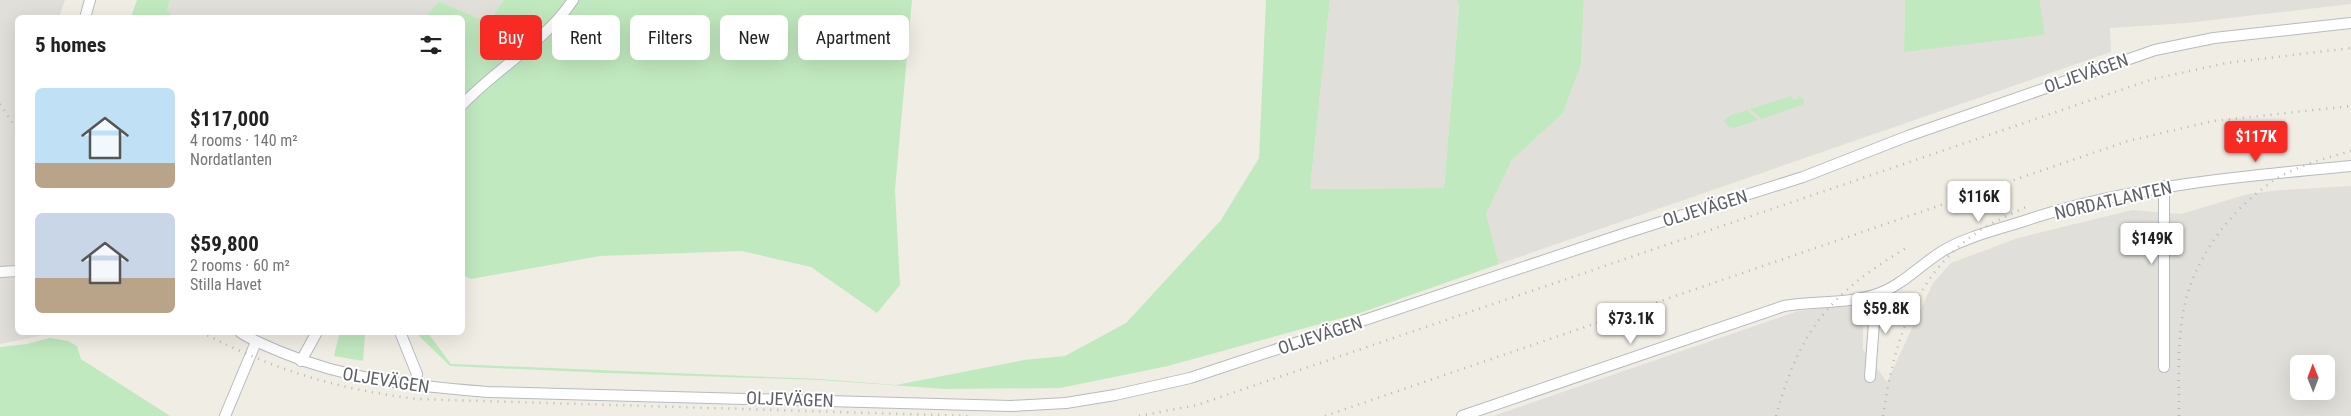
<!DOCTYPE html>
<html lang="en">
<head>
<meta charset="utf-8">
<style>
	body { margin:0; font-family:"Roboto Condensed",sans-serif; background:#f2f2f2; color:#222; height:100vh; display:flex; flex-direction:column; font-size:19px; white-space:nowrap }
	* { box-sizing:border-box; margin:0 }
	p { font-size:16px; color:#767676 }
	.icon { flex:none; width:28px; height:28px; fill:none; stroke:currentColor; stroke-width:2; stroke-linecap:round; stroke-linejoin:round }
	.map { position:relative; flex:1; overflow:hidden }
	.drawer { position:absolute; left:15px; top:15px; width:450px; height:320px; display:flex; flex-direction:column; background:#fff; border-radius:8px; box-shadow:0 5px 20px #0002 }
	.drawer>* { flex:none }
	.hud { position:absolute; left:480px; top:15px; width:475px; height:45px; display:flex; gap:10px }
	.needle { width:32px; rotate:359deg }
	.controls { position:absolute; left:2290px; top:355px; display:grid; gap:10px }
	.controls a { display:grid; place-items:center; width:45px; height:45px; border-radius:8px; background:#fff; box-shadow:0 5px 20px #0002; font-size:25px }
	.price { position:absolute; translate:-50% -42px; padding:0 11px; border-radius:5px; background:#fff; color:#222; font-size:16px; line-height:32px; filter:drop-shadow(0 1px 2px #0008) }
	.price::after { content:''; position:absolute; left:50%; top:30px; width:15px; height:11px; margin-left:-8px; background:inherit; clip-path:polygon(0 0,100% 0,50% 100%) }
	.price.on { background:#f72b23; color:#fff }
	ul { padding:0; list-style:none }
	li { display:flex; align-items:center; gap:15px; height:125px; padding:0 20px }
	li span { display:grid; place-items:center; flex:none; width:140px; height:100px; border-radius:8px; color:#555 }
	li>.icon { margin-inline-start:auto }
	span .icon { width:60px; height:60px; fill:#fffc; stroke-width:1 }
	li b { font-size:21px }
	h2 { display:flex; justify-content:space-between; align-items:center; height:60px; padding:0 20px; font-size:21px }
	.tag { padding:0 18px; border-radius:8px; background:#fff; box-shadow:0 5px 20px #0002; font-size:18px; line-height:45px }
	.tag.on { background:#f72b23; color:#fff }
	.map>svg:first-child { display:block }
</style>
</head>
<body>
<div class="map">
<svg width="2351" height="416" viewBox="0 0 2351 416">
	<rect width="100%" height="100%" fill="#f0ede4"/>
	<g fill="#e1dfd9" fill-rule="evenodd">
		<path d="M 0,0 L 65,0 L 59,17 L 18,18 L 18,332 L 53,333 L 0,344 Z"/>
		<path d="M 170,0 L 504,0 L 488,23 L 439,1 L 425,18 L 174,18 L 167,11 Z"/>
		<path d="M 1330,0 L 1457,0 L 1459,7 L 1444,188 L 1310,189 Z"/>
		<path d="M 1584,0 L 1905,0 L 1904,51 L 2043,35 L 2040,0 L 2351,0 L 2351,4 L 2187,23 L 2110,28 L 2111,52 L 1499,264 L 1486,214 L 1512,160 L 1563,113 L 1581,65 Z"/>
		<path d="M 2351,186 L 2351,416 L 1493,416 L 1798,311 L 1838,306 L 1863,307 L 1863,349 L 1887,382 L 1933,283 L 1951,263 L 2018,238 L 2132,210 L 2181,214 L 2248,194 L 2281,190 ZM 2299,364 L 2326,364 L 2326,391 L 2299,391 Z"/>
	</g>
	<g fill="#c1e9bf">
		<path d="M 137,0 L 170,0 L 167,11 L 174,17 L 131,17 Z"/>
		<path d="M 504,0 L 912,0 L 895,190 L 900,285 L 877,313 L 811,267 L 742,251 L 600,256 L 471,279 L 463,275 L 462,18 L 425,18 L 439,1 L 488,23 Z"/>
		<path d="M 1266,0 L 1330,0 L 1310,189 L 1444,188 L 1459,7 L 1457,0 L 1584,0 L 1581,65 L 1563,113 L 1512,160 L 1486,214 L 1499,264 L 1360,313 L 1168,366 L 1060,388 L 945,389 L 820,380 L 606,373 L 450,366 L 416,333 L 428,333 L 451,364 L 820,379 L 896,385 L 1024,360 L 1065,356 L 1126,323 L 1221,220 L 1259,158 Z"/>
		<path d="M 1905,0 L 2040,0 L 2044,35 L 1904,52 Z"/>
		<path d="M 1798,95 L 1804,100 L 1804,104 L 1762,119 L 1750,109 L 1791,96 L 1794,100 L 1799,99 Z"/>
		<path d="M 1747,110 L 1758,120 L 1734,128 L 1729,127 L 1724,121 L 1731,115 Z"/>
		<path d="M 334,333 L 367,333 L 365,335 L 363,361 L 334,356 L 339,335 Z"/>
		<path d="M 50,338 L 68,341 L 77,346 L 81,359 L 170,416 L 0,416 L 0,347 L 27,344 Z"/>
	</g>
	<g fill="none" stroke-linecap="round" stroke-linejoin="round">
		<defs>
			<g id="minor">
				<path d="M 85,18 L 90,0"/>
				<path d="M 462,105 C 497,68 545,42 573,0"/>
				<path d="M 2164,186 L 2164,367"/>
				<path d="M 0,272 L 18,271"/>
				<path d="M 240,332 C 253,341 267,346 281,352 C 350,381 415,386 488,392 L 1011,406 L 1066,403 L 1115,395 L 1190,378 L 1623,234 L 1803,177 L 1908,136 L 2155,50 L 2214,38 L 2351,23"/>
				<path d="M 400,332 L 417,374 L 416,386"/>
				<path d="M 301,361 L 317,332"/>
				<path d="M 1870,377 L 1876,295"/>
				<path d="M 225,416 L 256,342"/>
				<path d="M 1462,416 L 1784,306 C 1814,301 1845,304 1874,295 C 1899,288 1919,266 1941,252 C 1966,236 2005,228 2033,218 C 2137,185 2244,176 2351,166"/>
			</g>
		</defs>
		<use href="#minor" stroke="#b7bbbf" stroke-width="12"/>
		<use href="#minor" stroke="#fff" stroke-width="10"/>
		<g stroke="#b6b7b7" stroke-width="2.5" stroke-dasharray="1 6" stroke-linecap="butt">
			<path d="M 0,104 L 18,131"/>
			<path d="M 201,332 C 274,370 336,389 417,399 L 971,416"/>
			<path d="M 1139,416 L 1197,405 L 2153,79 L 2227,63 L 2351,48"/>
			<path d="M 1325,416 L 2128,141 L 2213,121 L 2351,106"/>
			<path d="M 1776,416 C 1800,329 1830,294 1906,248"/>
			<path d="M 1883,416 C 1894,341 1915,272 1982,229 C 1997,220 2014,213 2030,205"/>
			<path d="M 2179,416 C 2179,382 2177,347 2183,313 C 2192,260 2231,208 2276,179 C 2299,165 2326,158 2351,151"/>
		</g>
	</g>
	<g text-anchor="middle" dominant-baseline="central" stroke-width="4" stroke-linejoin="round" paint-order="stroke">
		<g font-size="18" fill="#5c6166" stroke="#fff">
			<text transform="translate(2086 73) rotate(-19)">OLJEVÄGEN</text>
			<text transform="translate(2113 200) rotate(-13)">NORDATLANTEN</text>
			<text transform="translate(1705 208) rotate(-17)">OLJEVÄGEN</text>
			<text transform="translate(1320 335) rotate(-18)">OLJEVÄGEN</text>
			<text transform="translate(386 380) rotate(9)">OLJEVÄGEN</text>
			<text transform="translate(790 399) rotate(2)">OLJEVÄGEN</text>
		</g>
	</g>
</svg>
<div class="controls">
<a><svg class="needle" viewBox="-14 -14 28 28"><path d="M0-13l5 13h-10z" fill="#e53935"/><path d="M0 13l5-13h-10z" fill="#767676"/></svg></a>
</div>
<b class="price on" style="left:2256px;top:163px">$117K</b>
<b class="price" style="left:1979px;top:223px">$116K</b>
<b class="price" style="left:2152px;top:265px">$149K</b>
<b class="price" style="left:1886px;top:335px">$59.8K</b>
<b class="price" style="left:1631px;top:345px">$73.1K</b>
<div class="hud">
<a class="tag on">Buy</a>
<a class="tag">Rent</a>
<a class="tag">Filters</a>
<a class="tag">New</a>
<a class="tag">Apartment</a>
</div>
<section class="drawer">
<h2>5 homes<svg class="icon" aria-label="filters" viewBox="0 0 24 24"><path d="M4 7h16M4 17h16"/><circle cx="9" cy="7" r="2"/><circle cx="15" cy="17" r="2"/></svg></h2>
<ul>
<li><span style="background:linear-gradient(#bfe0f5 75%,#b9a48a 0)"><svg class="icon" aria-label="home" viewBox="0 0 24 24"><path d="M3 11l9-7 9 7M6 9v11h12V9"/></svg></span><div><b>$117,000</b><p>4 rooms · 140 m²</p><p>Nordatlanten</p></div></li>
<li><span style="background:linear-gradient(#c9d6e8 65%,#b9a48a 0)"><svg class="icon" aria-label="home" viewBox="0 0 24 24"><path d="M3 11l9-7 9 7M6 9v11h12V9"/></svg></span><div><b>$59,800</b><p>2 rooms · 60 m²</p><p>Stilla Havet</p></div></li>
</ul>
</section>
</div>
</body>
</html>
